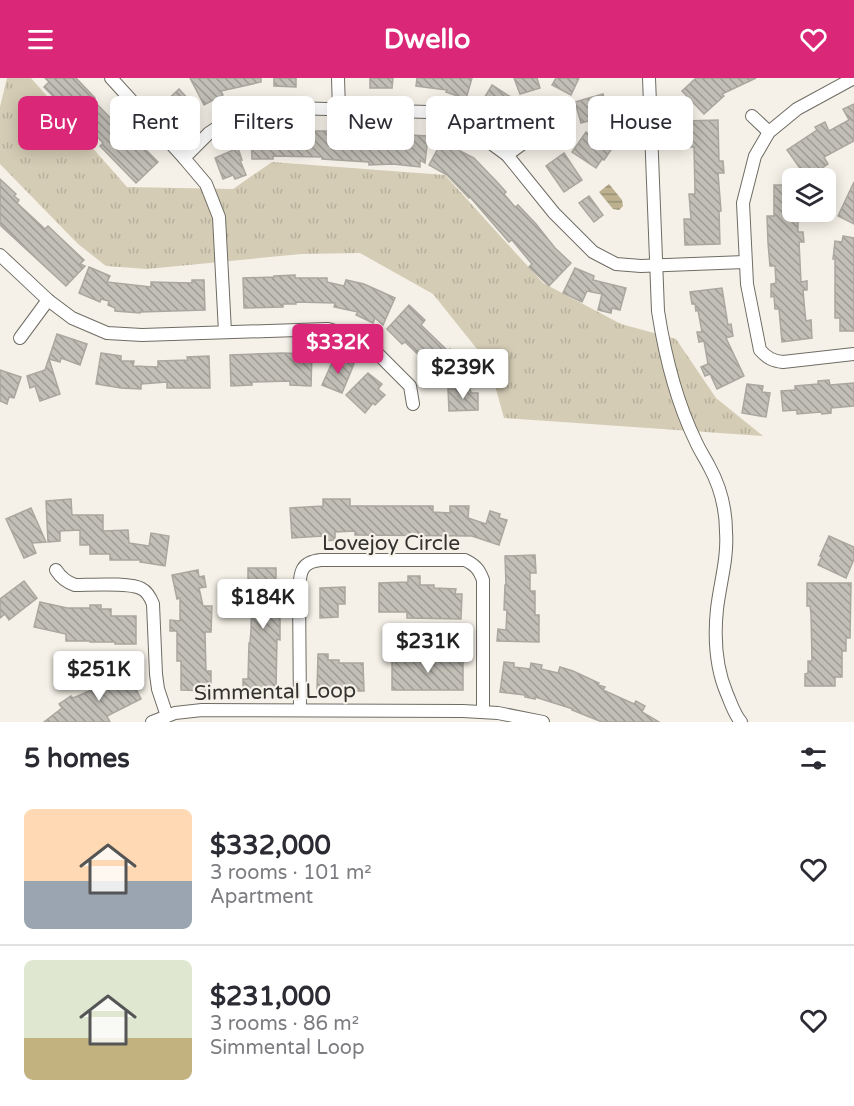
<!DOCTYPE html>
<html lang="en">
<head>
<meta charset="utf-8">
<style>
	body { margin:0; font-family:"Varela Round",sans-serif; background:#f7f7f7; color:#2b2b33; height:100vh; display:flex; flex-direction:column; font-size:22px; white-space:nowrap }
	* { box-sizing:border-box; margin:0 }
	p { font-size:20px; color:#7c7c81 }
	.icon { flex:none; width:33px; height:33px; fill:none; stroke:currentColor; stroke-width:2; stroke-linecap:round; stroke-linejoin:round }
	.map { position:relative; height:644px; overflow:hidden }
	.side { display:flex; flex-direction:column; background:#fff; flex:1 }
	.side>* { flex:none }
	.top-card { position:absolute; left:18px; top:18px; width:819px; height:54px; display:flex; gap:12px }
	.buttons { position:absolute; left:782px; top:90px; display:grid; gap:12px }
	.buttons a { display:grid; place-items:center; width:54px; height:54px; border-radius:9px; background:#fff; box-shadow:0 3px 15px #0003; font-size:30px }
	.price { position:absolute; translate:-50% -51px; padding:0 14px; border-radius:6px; background:#fff; color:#222; font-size:20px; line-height:39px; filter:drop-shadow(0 2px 3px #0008) }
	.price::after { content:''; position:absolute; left:50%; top:36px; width:18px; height:14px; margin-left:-9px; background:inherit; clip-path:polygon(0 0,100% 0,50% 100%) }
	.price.active { background:#db2777; color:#fff }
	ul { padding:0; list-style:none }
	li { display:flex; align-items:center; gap:18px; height:150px; padding:0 24px }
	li+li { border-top:2px solid #e1e1e2 }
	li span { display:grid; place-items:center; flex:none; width:168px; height:120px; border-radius:9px; color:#555 }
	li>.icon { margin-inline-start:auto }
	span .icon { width:72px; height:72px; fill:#fffc; stroke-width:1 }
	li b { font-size:26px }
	h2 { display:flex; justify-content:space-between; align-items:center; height:72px; padding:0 24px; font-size:26px }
	.chip { padding:0 21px; border-radius:9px; background:#fff; box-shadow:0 3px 15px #0003; font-size:21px; line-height:54px }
	.chip.active { background:#db2777; color:#fff }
	header { display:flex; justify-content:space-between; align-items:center; height:78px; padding:0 24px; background:#db2777; color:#fff; font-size:27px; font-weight:700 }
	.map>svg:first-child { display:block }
</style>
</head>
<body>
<header><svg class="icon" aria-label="menu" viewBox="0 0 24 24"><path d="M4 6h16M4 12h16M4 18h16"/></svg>Dwello<svg class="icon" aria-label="heart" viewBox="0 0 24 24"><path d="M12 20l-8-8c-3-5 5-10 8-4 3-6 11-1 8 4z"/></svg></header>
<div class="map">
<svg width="854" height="644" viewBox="0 0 854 644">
	<defs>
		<pattern id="grass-tufts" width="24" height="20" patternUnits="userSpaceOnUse" patternTransform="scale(1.5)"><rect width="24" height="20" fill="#d5ccb5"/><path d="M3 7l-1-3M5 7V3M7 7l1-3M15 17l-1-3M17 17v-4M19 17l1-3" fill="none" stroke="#b7b09c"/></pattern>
		<pattern id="water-rules" width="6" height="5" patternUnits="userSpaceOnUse" patternTransform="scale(1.5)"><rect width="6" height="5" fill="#bcb08f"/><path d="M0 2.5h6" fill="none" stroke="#999075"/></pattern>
		<pattern id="building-back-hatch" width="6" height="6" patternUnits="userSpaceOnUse" patternTransform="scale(1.5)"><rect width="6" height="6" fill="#c2bfb7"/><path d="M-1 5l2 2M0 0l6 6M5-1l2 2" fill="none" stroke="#9e9c95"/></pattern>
	</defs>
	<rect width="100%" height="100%" fill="#f5f1e8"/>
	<path fill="url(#grass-tufts)" d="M 7,0 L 31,0 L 127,109 L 233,111 L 272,84 L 445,97 L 543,205 L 621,246 L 676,261 L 716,320 L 763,358 L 504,340 L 489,286 L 433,216 L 360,175 L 301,176 L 147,191 L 106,188 L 78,166 L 0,86 L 0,29 Z"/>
	<path fill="url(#water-rules)" d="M 609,106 L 622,122 L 623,128 L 619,132 L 613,131 L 599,114 Z"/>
	<g fill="url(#building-back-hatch)" stroke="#aaa79f" stroke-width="1.5">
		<path d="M 45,0 L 76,0 L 95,20 L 93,22 L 120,50 L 122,48 L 158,84 L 136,105 L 100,68 L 103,65 L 77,37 L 72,41 L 57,26 L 59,24 L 44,9 L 49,4 Z"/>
		<path d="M 190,0 L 261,0 L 261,4 L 221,13 L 223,17 L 204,27 Z"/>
		<path d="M 274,0 L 296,0 L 296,9 L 274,8 Z"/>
		<path d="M 370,0 L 393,0 L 392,10 L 370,10 Z"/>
		<path d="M 417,0 L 472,0 L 466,21 L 446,14 L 447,12 L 416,8 Z"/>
		<path d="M 514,0 L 537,0 L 540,10 L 520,16 Z"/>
		<path d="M 556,0 L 579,0 L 571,17 L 552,7 Z"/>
		<path d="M 696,0 L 756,0 L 722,16 L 724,18 L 704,36 L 682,13 Z"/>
		<path d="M 492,7 L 517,23 L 505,42 L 487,30 L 489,26 L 483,22 Z"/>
		<path d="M 179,11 L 198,32 L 183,45 L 164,25 Z"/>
		<path d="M 603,16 L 609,37 L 581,45 L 575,24 Z"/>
		<path d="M 854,26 L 854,63 L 824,79 L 828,86 L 807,100 L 787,72 L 817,52 L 815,49 L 825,44 L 829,53 L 849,42 L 843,31 Z"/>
		<path d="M 718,42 L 719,83 L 723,83 L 724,95 L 718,95 L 721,133 L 719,133 L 720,166 L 685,167 L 684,141 L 691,141 L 689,116 L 695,116 L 694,69 L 688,69 L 688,54 L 685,54 L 685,43 Z"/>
		<path d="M 251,53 L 294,53 L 294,57 L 314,57 L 314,53 L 335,53 L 335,55 L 352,55 L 351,61 L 370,61 L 370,54 L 392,54 L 399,56 L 399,65 L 409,65 L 410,57 L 428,58 L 425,85 L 420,82 L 420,89 L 393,86 L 369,87 L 369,84 L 322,81 L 322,79 L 273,78 L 273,81 L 252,81 Z"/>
		<path d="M 586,54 L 611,72 L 604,82 L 602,81 L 596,90 L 572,74 Z"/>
		<path d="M 442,63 L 451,68 L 450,71 L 453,69 L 474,80 L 498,105 L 506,114 L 504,116 L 515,129 L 518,127 L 536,146 L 555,170 L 571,185 L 549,208 L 529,189 L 532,186 L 512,162 L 509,164 L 470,119 L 469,120 L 447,97 L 429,87 Z"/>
		<path d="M 238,70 L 242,82 L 240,82 L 246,97 L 235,101 L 233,97 L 223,101 L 215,80 Z"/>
		<path d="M 564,75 L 582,102 L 564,114 L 546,88 Z"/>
		<path d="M 0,101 L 16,116 L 14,118 L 19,122 L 17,125 L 45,151 L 48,148 L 84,182 L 80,186 L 85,188 L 66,208 L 0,147 Z"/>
		<path d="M 854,104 L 854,146 L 838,138 Z"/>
		<path d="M 774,107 L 792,107 L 792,138 L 798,137 L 798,154 L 803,154 L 804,164 L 799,164 L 801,204 L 807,203 L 807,212 L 803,212 L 805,235 L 806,243 L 811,242 L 812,260 L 782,264 L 779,231 L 775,231 L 774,218 L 771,219 L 771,206 L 776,205 L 775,188 L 770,188 L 768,165 L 767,138 L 774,138 Z"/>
		<path d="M 589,118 L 603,137 L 594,144 L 579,125 Z"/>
		<path d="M 843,158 L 854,160 L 854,253 L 840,253 L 840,240 L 835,240 L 835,181 L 833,181 L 835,163 L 842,164 Z"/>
		<path d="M 89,189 L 110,198 L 107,204 L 151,209 L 151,204 L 192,205 L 192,202 L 204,202 L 205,232 L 140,234 L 140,235 L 115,233 L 115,230 L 108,227 L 109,223 L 101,221 L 100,224 L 79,215 Z"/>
		<path d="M 575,190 L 594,198 L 593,202 L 626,210 L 620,232 L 612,230 L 611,235 L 598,232 L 602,216 L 587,213 L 582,224 L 563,215 Z"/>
		<path d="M 295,197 L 295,200 L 327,200 L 327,204 L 344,208 L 346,202 L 364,206 L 395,220 L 383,247 L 375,240 L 373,245 L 356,237 L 358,234 L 334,229 L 335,225 L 296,224 L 296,226 L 283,226 L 283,229 L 244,230 L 243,200 L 274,199 L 274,198 Z"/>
		<path d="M 722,210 L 728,247 L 731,246 L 733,258 L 726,260 L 744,298 L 717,311 L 710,296 L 705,298 L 701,289 L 708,286 L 704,263 L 699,264 L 697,254 L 702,254 L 698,232 L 696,233 L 695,226 L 692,226 L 690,214 Z"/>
		<path d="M 409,227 L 425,242 L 421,247 L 448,273 L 450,271 L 464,285 L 443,305 L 429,291 L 431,289 L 405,264 L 402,266 L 387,251 Z"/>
		<path d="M 57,256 L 87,266 L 80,287 L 61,280 L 60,284 L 49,281 L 60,316 L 40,323 L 35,308 L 30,310 L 27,298 L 45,292 Z"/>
		<path d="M 101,275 L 121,278 L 121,283 L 134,283 L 133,288 L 158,289 L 158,283 L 188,282 L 187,279 L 209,278 L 210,310 L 167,310 L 167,304 L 141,306 L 141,311 L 121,310 L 96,306 Z"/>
		<path d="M 282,275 L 312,276 L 311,308 L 290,307 L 290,303 L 252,304 L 252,307 L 231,308 L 230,277 Z"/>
		<path d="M 335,278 L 354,286 L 342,315 L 322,307 Z"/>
		<path d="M 0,292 L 21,299 L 14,320 L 9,319 L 7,326 L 0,323 Z"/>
		<path d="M 368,295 L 382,306 L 378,311 L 385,317 L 375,327 L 373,325 L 365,335 L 346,317 Z"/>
		<path d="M 829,302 L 830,307 L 854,305 L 854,328 L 831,330 L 831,335 L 822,336 L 821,334 L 797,336 L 797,332 L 783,333 L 781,313 L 795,312 L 795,308 L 818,306 L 818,303 Z"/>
		<path d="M 747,306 L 763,308 L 762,314 L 770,315 L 766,339 L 742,335 Z"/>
		<path d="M 448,311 L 470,311 L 471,315 L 478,315 L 478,332 L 449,333 Z"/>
		<path d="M 71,421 L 72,437 L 103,437 L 103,453 L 128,452 L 129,465 L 149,468 L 151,455 L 169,458 L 165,488 L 140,484 L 141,482 L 110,482 L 110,476 L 90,476 L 90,467 L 80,467 L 80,452 L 60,453 L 60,463 L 48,464 L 46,423 Z"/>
		<path d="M 323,421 L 350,421 L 350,428 L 433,428 L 433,434 L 450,435 L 450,428 L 469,428 L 468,440 L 486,446 L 490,433 L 500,436 L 499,440 L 507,442 L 499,467 L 472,458 L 355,457 L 355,453 L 335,454 L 335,462 L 323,463 L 323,458 L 292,460 L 290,430 L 323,428 Z"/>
		<path d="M 31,430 L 46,464 L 32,465 L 36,475 L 24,480 L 6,441 Z"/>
		<path d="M 829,458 L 854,469 L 854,481 L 846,500 L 818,487 L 822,478 L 820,478 Z"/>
		<path d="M 535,477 L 536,495 L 530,495 L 530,513 L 535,513 L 535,537 L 539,537 L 539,564 L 497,563 L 498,551 L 506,552 L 507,532 L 504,532 L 505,507 L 506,507 L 505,478 Z"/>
		<path d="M 248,490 L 276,490 L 276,516 L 279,516 L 279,540 L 280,540 L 280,562 L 277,561 L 276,611 L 243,612 L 243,601 L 248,601 L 249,565 L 250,565 L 251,552 L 252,512 L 248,512 Z"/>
		<path d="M 198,492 L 199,499 L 204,498 L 206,509 L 199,510 L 203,528 L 212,528 L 211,554 L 205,554 L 206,593 L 211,593 L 211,613 L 181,612 L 181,583 L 177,583 L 177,553 L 170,553 L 170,542 L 180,543 L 180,520 L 177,521 L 172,497 Z"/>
		<path d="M 408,498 L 420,498 L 420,507 L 434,507 L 434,510 L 456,511 L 455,516 L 462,516 L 461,541 L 407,540 L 407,534 L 379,534 L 379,505 L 408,504 Z"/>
		<path d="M 24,503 L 37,520 L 9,542 L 5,536 L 0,540 L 0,521 Z"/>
		<path d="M 807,505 L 851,505 L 850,560 L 846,560 L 846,573 L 842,573 L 842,599 L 835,599 L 835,608 L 805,608 L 805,596 L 808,595 L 808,583 L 812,583 L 811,536 L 810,528 L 807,528 Z"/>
		<path d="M 345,509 L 345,526 L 338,526 L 338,539 L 320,540 L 320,510 Z"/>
		<path d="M 40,524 L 67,530 L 90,530 L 90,527 L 101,527 L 101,531 L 111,531 L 111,538 L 136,538 L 136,566 L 115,566 L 115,564 L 90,564 L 90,563 L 66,563 L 66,556 L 34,549 Z"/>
		<path d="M 318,576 L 328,576 L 328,582 L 339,582 L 339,585 L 363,585 L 364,613 L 351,613 L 351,609 L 328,609 L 328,613 L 317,612 Z"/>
		<path d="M 453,576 L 463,576 L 463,612 L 392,612 L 392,578 L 402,578 L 402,581 L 413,581 L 413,583 L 442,583 L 453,582 Z"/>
		<path d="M 504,584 L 514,585 L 514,589 L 530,591 L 531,585 L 542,587 L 541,591 L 558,595 L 560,589 L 573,593 L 599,605 L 598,607 L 605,609 L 603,612 L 634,626 L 636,623 L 645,628 L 642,634 L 659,644 L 602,644 L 572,632 L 573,631 L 535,619 L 535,621 L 525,619 L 525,617 L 500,614 Z"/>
		<path d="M 125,590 L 141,621 L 107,638 L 110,644 L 44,644 L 62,630 L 59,626 L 71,618 L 73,620 L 94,611 L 95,613 L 118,601 L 115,595 Z"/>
	</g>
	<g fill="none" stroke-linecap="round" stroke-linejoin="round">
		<defs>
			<g id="minor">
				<path d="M 111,0 L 184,80 L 206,106 L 219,139 L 225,254"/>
				<path d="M 338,0 L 339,31"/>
				<path d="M 649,0 L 658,233 C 665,278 676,323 696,364 C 700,373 705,380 709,388 C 720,408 726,431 726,454 C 728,480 720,505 717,531 C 714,560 715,588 727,616 C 731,625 734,636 741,644"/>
				<path d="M 854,0 L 797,31 L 769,54 L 755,78 L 743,125 L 747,206 L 760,272 C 767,280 773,283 783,284 L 854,276"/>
				<path d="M 752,38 L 769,54"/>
				<path d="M 507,77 L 544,50"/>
				<path d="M 184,80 L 209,55 L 236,37 L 259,29 L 428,34 L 449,38 L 473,52 L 507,77 L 554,135 L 593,174 L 616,186 L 641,188 L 745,184"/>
				<path d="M 0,177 L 48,222 L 72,240 L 107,255 L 142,257 L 328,251 L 363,261 L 410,308 L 413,326"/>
				<path d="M 20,260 L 48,222"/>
				<path d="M 56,492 C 61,500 66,504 75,507 C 90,507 131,504 142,511 C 148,514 151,521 153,526 L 156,596 L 158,611 L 167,638"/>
				<path d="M 300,632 L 299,513 C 300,495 300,484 321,482 L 465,482 C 475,487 479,491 483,502 L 483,634"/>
				<path d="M 152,644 L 175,635 L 202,632 L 463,633 L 498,635 L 543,644"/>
			</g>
		</defs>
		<use href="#minor" stroke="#6f6c64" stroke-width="14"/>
		<use href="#minor" stroke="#fff" stroke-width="12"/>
	</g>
	<g text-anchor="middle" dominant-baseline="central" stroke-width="4.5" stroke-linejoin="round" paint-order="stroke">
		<g font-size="21" fill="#33322f" stroke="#f5f1e8">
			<text x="391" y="465">Lovejoy Circle</text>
			<text transform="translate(275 614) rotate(-1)">Simmental Loop</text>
		</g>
	</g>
</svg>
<div class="buttons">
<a><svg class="icon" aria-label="layers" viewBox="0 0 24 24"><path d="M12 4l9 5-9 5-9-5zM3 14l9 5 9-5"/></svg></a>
</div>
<b class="price active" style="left:338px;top:297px">$332K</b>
<b class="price" style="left:463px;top:322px">$239K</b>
<b class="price" style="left:263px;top:552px">$184K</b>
<b class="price" style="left:428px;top:596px">$231K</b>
<b class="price" style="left:99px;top:624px">$251K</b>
<div class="top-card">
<a class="chip active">Buy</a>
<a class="chip">Rent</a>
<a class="chip">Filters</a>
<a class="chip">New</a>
<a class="chip">Apartment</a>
<a class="chip">House</a>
</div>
</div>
<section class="side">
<h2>5 homes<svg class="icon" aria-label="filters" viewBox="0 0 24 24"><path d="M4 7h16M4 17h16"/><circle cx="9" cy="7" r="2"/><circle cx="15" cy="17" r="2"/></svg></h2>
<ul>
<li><span style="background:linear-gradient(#ffd9b3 60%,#9aa5b1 0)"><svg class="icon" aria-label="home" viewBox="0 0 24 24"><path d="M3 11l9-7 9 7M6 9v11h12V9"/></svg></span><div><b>$332,000</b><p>3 rooms · 101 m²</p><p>Apartment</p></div><svg class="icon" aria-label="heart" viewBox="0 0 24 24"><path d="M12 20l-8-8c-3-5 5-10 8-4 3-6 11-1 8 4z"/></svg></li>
<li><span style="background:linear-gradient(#dfe7d0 65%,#c2b280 0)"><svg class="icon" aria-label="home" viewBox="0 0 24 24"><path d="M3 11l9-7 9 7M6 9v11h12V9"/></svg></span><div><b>$231,000</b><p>3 rooms · 86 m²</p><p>Simmental Loop</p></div><svg class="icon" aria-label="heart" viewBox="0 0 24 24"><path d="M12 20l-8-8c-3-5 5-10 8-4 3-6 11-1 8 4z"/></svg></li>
</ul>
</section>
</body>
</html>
